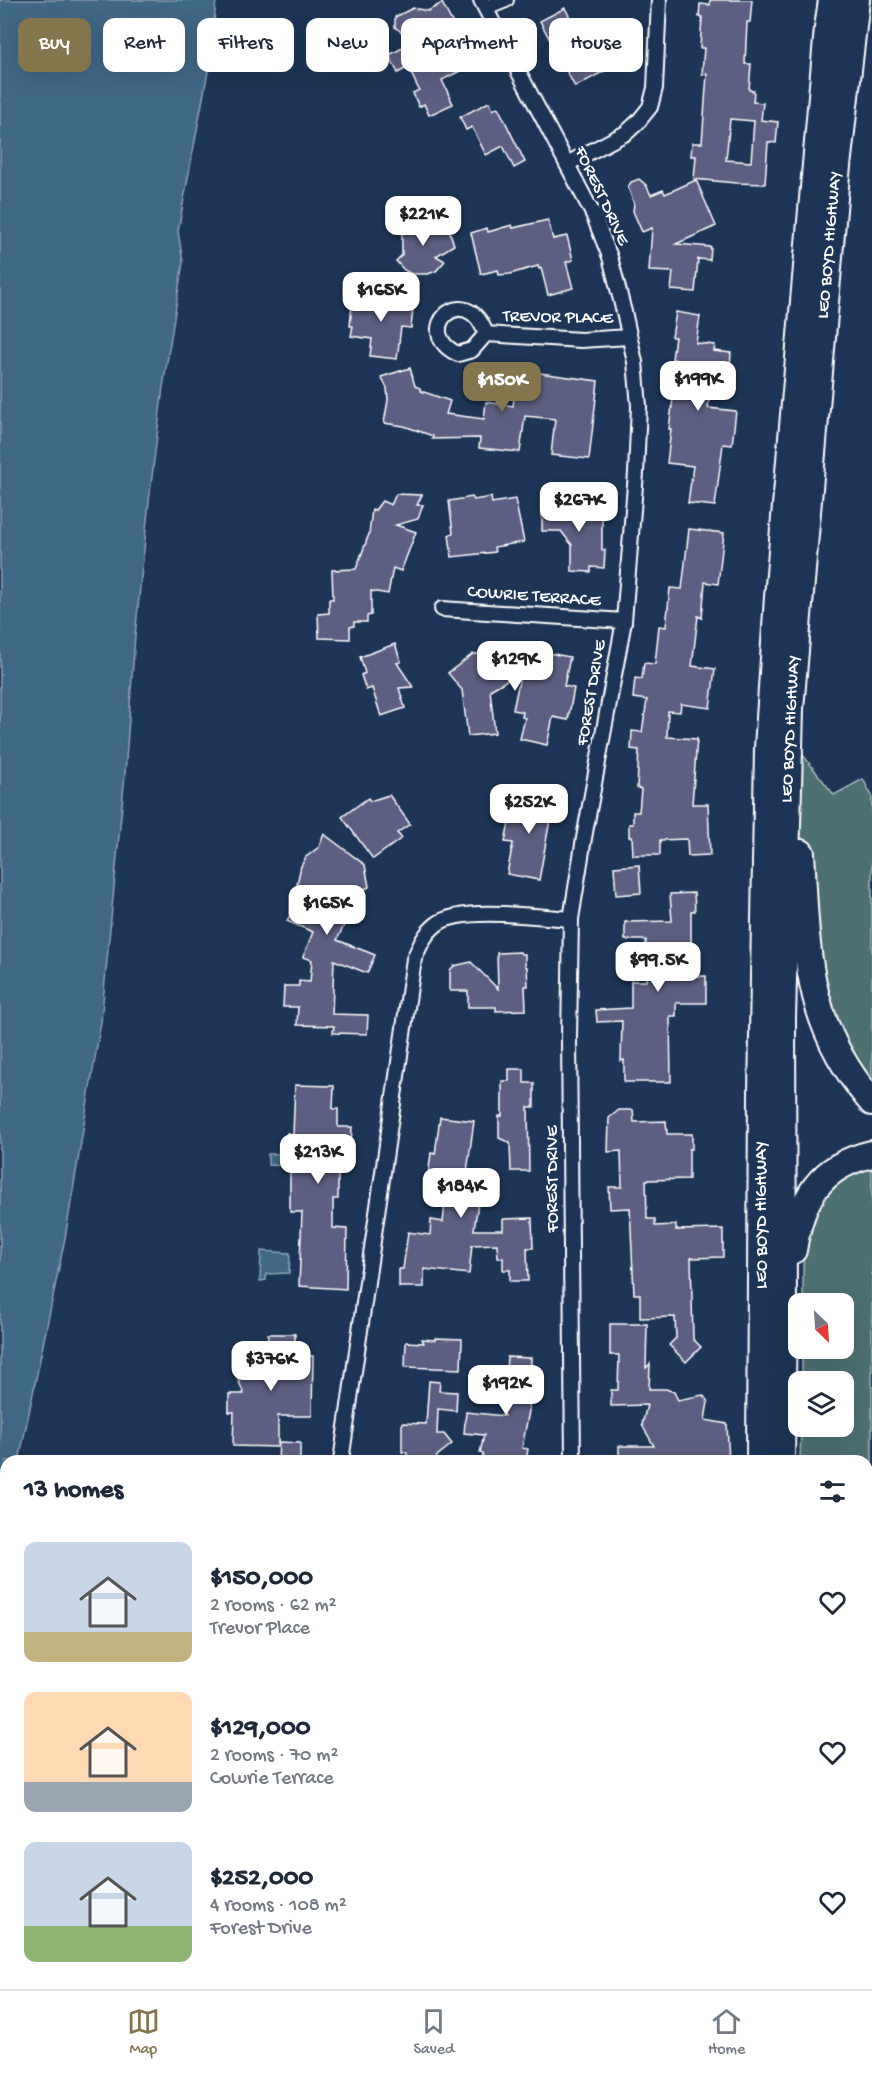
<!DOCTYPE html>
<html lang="en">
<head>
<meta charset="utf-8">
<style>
	body { margin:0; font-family:"Gochi Hand",sans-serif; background:#f6f6f7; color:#1f2937; height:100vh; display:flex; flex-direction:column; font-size:22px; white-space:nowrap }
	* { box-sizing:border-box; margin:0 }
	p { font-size:20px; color:#747a83 }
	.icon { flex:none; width:33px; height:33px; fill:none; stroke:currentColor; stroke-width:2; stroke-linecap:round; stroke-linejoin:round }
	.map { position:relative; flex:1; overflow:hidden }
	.panel { position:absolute; left:0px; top:1455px; width:873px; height:534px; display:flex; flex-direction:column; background:#fff; border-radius:18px 18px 0 0; box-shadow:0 6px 24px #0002 }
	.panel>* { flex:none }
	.hud { position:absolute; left:18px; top:18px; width:837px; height:54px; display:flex; gap:12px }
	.needle { width:39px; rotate:155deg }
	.buttons { position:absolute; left:788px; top:1293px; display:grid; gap:12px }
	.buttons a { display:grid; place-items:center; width:66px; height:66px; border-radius:12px; background:#fff; box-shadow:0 6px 24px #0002; font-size:30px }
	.price { position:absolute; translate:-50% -51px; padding:0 14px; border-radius:12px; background:#fff; color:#222; font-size:20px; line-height:39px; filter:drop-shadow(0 2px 3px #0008) }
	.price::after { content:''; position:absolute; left:50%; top:36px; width:18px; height:14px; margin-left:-9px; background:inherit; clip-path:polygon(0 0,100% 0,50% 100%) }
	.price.selected { background:#84754c; color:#fff }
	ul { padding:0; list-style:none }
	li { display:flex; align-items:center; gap:18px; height:150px; padding:0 24px }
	li span { display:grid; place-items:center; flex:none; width:168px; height:120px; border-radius:12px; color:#555 }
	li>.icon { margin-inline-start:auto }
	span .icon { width:72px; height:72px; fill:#fffc; stroke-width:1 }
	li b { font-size:26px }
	h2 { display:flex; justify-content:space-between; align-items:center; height:72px; padding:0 24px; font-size:26px }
	.tag { padding:0 21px; border-radius:12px; background:#fff; box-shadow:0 6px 24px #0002; font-size:21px; line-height:54px }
	.tag.selected { background:#84754c; color:#fff }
	.dock { display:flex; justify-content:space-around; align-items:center; height:84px; border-top:2px solid #e0e1e3; background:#fff; font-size:16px; color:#747a83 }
	.dock a { display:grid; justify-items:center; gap:3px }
	.dock .selected { color:#84754c }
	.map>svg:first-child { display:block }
</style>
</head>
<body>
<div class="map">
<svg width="872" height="1989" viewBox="0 0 872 1989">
	<rect width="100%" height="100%" fill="#1d3557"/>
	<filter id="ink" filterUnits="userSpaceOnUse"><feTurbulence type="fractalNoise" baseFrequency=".0167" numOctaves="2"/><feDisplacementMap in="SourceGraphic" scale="12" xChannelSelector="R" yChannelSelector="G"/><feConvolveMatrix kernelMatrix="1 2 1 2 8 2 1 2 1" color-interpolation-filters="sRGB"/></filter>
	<g filter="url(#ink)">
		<g fill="#4e7173" stroke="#a6b8b9" stroke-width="1.5">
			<path d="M 799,750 L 834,795 L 863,779 L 872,796 L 872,1102 L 868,1099 L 800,931 Z"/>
			<path d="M 872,1156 L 872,1563 L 867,1570 L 867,1461 L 800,1461 L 801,1427 L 843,1426 L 843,1382 L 802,1381 L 802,1349 L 843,1348 L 843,1304 L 803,1303 C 803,1266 802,1228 813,1192 Z"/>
			<path d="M 100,1983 L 248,1983 L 257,1989 L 97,1989 Z"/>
		</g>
		<g fill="#406887" stroke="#8ca4b7" stroke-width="1.5">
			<path d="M 0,0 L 216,0 L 212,50 L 178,231 L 183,262 L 163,387 L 149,501 L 135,636 L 125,774 L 101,1022 L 65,1238 L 19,1461 L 6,1461 L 6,1535 L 0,1563 Z"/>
			<path d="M 268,1154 L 289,1154 L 289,1166 L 268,1165 Z"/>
			<path d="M 261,1251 L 290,1253 L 289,1273 L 266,1274 L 266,1280 L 260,1281 Z"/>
			<path d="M 29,1983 L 77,1983 L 76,1989 L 31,1989 Z"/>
		</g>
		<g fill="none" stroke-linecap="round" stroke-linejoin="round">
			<path stroke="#8ca4b7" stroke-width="4.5" d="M 0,1967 L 6,1969"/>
		</g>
		<g fill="#5d5e82" stroke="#fff" stroke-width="1.5" fill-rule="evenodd">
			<path d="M 710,0 L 752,0 L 750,22 L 747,22 L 745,64 L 751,64 L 749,90 L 754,91 L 753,102 L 763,103 L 761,120 L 778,122 L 776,143 L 768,142 L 765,184 L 736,183 L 694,179 L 696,156 L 691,156 L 692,143 L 702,143 L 707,74 L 702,74 L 704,48 L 700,48 L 702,17 L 699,17 L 700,4 L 710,5 ZM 730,119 L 754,121 L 751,162 L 726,160 Z"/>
			<path d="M 442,3 L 474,64 L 442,80 L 453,104 L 429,115 L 424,104 L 419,107 L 413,93 L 419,90 L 408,67 L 398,73 L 389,55 L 414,42 L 395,27 L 395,17 L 413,8 L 428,11 Z"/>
			<path d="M 565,8 L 580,36 L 588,32 L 608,69 L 575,87 L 540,21 Z"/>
			<path d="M 489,102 L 493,110 L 498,107 L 525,162 L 514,168 L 503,146 L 486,155 L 472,127 L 466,130 L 460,117 Z"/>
			<path d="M 639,179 L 646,185 L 651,195 L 663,190 L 665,194 L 696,180 L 716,226 L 676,244 L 711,247 L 710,260 L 698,259 L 695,292 L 671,290 L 673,272 L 649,271 L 652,228 L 642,232 L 633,211 L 634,204 L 628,187 L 631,182 Z"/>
			<path d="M 399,220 L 448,226 L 454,245 L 436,256 L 445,261 L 436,271 L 428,274 L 412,274 L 404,270 L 396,261 L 402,255 L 402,231 Z"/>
			<path d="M 548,220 L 553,239 L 567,236 L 573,260 L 566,262 L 573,288 L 548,295 L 541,268 L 539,269 L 538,266 L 510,274 L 499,275 L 498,270 L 481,274 L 471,233 L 487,228 L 488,232 L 512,225 L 513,228 Z"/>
			<path d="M 353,294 L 411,301 L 410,309 L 413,309 L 411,328 L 401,327 L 397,359 L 370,356 L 372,339 L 351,336 L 353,326 L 350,326 Z"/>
			<path d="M 676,312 L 700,316 L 696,343 L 715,345 L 714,351 L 731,353 L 730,367 L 714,365 L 708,408 L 736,411 L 732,445 L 723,444 L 715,506 L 688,503 L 693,466 L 667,463 L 671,429 L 669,429 L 678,360 L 672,359 L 675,337 L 672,337 Z"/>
			<path d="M 410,368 L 415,386 L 420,388 L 421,391 L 450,401 L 446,414 L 484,419 L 486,402 L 513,406 L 518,370 L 598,381 L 589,459 L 551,455 L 555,419 L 525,416 L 520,452 L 479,448 L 480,438 L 432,439 L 433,436 L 404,426 L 384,423 L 388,400 L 387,388 L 381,377 Z"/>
			<path d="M 396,494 L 422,495 L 417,505 L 423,505 L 418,519 L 396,525 L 416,532 L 401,571 L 393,568 L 388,594 L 371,591 L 371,615 L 367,616 L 367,622 L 354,622 L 354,626 L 350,627 L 350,639 L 319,638 L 318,614 L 329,613 L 329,599 L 333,599 L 332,570 L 356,569 L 369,534 L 372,509 L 375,510 L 382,501 L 391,505 Z"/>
			<path d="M 472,497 L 474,500 L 491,497 L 492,503 L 515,499 L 524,542 L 494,547 L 495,552 L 452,557 L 449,535 L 453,533 L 449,501 Z"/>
			<path d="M 579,503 L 592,503 L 592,506 L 602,506 L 602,550 L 605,550 L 604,568 L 591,567 L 591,572 L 572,571 L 572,545 L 561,531 L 542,531 L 542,506 L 579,507 Z"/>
			<path d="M 689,529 L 724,533 L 718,584 L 705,582 L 702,618 L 698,616 L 692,666 L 715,669 L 710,708 L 681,704 L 680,712 L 668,711 L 667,737 L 697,739 L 692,804 L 708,804 L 710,855 L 688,856 L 687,839 L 660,840 L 660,855 L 633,855 L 632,837 L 629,837 L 629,824 L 633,824 L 633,812 L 639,812 L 641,789 L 637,788 L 639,750 L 631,749 L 632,731 L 642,732 L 647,700 L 633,698 L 635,678 L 642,679 L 644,663 L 655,664 L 659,626 L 666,627 L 670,588 L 682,589 Z"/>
			<path d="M 395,644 L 401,662 L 397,663 L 413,687 L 399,688 L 405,708 L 381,716 L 372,688 L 366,690 L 361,675 L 365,673 L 360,657 Z"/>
			<path d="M 543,652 L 570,657 L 564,686 L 574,688 L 568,720 L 553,717 L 547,745 L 520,739 L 525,718 L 522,717 L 523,712 L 513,710 L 521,672 L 490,690 L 495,733 L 468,736 L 462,690 L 448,673 L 473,654 L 518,654 L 518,657 L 541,662 Z"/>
			<path d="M 521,792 L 554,798 L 539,880 L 507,874 L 513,843 L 505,842 L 510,817 L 516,819 Z"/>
			<path d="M 389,795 L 410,824 L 397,833 L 402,838 L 373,859 L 342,817 L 368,798 L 370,801 Z"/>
			<path d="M 324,834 L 365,865 L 369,887 L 323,908 L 347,919 L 337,940 L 375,955 L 367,973 L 334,960 L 332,1014 L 368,1015 L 367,1034 L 333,1033 L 334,1026 L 297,1025 L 298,1007 L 283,1007 L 284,986 L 299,986 L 299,981 L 310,982 L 312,960 L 303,957 L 313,932 L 287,921 L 302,888 L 297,884 L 301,866 L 306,857 L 319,847 Z"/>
			<path d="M 639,865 L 641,893 L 616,895 L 614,867 Z"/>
			<path d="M 694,893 L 695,911 L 691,911 L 691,976 L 706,976 L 706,1003 L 676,1003 L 676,1016 L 670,1016 L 671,1082 L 624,1082 L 624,1060 L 621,1061 L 622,1021 L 597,1022 L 596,1010 L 631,1008 L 631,981 L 646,981 L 646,940 L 625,940 L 625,922 L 672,921 L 670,894 Z"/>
			<path d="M 520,952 L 521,954 L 525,954 L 525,966 L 527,967 L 528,986 L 525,986 L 526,1010 L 496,1011 L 496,1007 L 468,1007 L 468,991 L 450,991 L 450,970 L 454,966 L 471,962 L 498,989 L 497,953 Z"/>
			<path d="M 509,1069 L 524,1069 L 524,1083 L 534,1083 L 534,1107 L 528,1107 L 529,1171 L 511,1171 L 510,1143 L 499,1138 L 499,1116 L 502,1116 L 502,1081 L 509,1081 Z"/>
			<path d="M 295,1085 L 334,1086 L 333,1109 L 338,1109 L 338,1127 L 352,1127 L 351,1145 L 344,1144 L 344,1174 L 338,1173 L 338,1199 L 333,1199 L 333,1228 L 347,1229 L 346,1289 L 299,1286 L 302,1212 L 290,1212 L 290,1148 L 287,1148 L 287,1133 L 293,1134 Z"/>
			<path d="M 619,1110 L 633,1110 L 634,1122 L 666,1121 L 667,1134 L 692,1134 L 692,1149 L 689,1149 L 689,1179 L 646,1180 L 647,1219 L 655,1219 L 655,1226 L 676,1225 L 676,1230 L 723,1229 L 723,1257 L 691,1258 L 693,1339 L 701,1347 L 686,1362 L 669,1345 L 676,1338 L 675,1317 L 640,1318 L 640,1294 L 634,1294 L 630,1208 L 610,1209 L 609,1187 L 622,1187 L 621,1151 L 608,1152 L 609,1118 Z"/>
			<path d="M 440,1117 L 474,1121 L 463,1201 L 478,1203 L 474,1230 L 503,1230 L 503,1219 L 532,1218 L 533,1248 L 527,1248 L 528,1281 L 510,1281 L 510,1270 L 503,1270 L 503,1258 L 498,1258 L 497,1244 L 472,1245 L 469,1274 L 424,1269 L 424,1287 L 399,1287 L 399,1269 L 403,1269 L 408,1232 L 430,1235 L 431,1220 L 443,1222 L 447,1187 L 427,1184 L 431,1153 L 435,1154 Z"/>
			<path d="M 610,1324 L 647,1324 L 646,1368 L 650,1364 L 649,1389 L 666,1389 L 674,1392 L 678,1400 L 703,1395 L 708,1402 L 705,1420 L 727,1424 L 729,1461 L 619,1461 L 619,1446 L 654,1446 L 642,1425 L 647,1405 L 611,1406 L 611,1390 L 618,1390 L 619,1355 L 610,1355 Z"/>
			<path d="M 268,1334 L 295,1334 L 295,1356 L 313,1356 L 312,1416 L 278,1416 L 278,1447 L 233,1446 L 234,1412 L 229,1412 L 229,1394 L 244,1394 L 232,1365 L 259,1354 L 260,1352 L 267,1352 Z"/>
			<path d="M 435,1338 L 462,1339 L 461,1369 L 405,1367 L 406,1342 L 424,1343 L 422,1339 L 435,1340 Z"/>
			<path d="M 507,1357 L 531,1358 L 529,1411 L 522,1448 L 528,1449 L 526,1460 L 482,1461 L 483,1454 L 480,1453 L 484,1435 L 464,1433 L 466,1412 L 504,1416 L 505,1388 L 500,1387 L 501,1370 L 506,1370 Z"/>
			<path d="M 429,1381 L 440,1382 L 439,1391 L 457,1392 L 456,1411 L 438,1409 L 437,1434 L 444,1434 L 452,1444 L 437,1456 L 436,1461 L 406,1461 L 407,1452 L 402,1452 L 402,1423 L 426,1424 Z"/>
			<path d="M 279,1442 L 300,1443 L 300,1461 L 278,1461 Z"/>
		</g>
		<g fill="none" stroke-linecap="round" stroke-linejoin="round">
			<defs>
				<g id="street">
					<path d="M 481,0 L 593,214 L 610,257 L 625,316 L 635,362 L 639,406 L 636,473 L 624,621 L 584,838 L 571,919 L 569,1038 L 573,1461"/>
					<path d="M 486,8 L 506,0"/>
					<path d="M 567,164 L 626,133 L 638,122 L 650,107 L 655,88 L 659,0"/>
					<path d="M 486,334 C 465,277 410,332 458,354 L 472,350 L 486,334 L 581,340 L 629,337"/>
					<path d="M 442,609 L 624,621"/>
					<path d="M 341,1461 L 414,959 C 420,945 425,933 437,924 C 461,906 540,917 571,919"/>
					<path d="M 275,1983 L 279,1989"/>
					<path d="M 397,1989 L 402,1983"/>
				</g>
				<path id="secondary" d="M 872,1581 L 872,1599"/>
				<g id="highway">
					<path d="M 801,853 C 807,952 804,1022 872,1102"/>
					<path d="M 793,1250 C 801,1199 819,1166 872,1154"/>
					<path d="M 760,1461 L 762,1093 L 768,748 L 778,597 L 828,28 L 832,0"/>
					<path d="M 781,1461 L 783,1308 L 782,1018 L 790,709 L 836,175 L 856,0"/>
					<path d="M 757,1983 L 757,1989"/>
					<path d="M 585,1989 L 588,1983"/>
					<path d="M 647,1989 C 663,1983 681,1986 697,1989"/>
					<path d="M 778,1989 L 778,1983"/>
				</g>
			</defs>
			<use href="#street" stroke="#fff" stroke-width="18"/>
			<use href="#secondary" stroke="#fff" stroke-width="24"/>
			<use href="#highway" stroke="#fff" stroke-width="30"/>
			<use href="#street" stroke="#1d3557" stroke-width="14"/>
			<use href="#secondary" stroke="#1d3557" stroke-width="20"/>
			<use href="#highway" stroke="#1d3557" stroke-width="26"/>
		</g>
	</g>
	<g text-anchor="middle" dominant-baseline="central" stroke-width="6" stroke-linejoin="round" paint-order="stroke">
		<g font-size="18" fill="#fff" stroke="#1d3557">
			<text transform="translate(601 196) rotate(65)">FOREST DRIVE</text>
			<text transform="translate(830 245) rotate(-85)">LEO BOYD HIGHWAY</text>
			<text transform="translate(558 318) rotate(1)">TREVOR PLACE</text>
			<text transform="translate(534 597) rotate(4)">COWRIE TERRACE</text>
			<text transform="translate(592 693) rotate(-80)">FOREST DRIVE</text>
			<text transform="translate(791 729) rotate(-87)">LEO BOYD HIGHWAY</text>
			<text transform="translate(553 1179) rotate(-90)">FOREST DRIVE</text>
			<text transform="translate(762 1215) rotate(-90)">LEO BOYD HIGHWAY</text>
		</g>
	</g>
</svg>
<div class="buttons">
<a><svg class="needle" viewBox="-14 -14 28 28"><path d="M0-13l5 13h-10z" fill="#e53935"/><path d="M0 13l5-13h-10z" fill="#747a83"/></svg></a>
<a><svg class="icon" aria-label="layers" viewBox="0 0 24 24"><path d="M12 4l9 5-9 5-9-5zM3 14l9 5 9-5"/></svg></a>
</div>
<b class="price" style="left:423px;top:247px">$221K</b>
<b class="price" style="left:381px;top:323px">$165K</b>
<b class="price" style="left:698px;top:412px">$199K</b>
<b class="price selected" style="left:502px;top:413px">$150K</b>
<b class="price" style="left:579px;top:533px">$267K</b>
<b class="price" style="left:515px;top:692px">$129K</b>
<b class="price" style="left:529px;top:835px">$252K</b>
<b class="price" style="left:327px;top:936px">$165K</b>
<b class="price" style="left:658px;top:993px">$99.5K</b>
<b class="price" style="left:318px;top:1185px">$213K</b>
<b class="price" style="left:461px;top:1219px">$184K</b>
<b class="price" style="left:271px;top:1392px">$376K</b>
<b class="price" style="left:506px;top:1416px">$192K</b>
<div class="hud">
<a class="tag selected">Buy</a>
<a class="tag">Rent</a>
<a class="tag">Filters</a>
<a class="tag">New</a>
<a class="tag">Apartment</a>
<a class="tag">House</a>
</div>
<section class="panel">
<h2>13 homes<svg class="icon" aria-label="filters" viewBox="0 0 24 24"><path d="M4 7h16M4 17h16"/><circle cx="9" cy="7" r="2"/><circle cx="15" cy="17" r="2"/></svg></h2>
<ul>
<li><span style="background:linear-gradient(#c9d6e8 75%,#c2b280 0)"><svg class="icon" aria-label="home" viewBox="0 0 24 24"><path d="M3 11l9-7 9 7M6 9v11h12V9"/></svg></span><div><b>$150,000</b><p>2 rooms · 62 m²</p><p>Trevor Place</p></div><svg class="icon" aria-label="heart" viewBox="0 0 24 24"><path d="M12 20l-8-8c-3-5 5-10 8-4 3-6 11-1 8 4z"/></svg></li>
<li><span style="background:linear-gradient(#ffd9b3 75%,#9aa5b1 0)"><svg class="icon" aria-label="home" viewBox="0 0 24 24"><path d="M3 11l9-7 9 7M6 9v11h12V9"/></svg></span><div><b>$129,000</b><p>2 rooms · 70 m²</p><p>Cowrie Terrace</p></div><svg class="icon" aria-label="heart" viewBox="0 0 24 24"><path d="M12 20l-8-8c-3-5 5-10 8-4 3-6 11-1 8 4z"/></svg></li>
<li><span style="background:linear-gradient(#c9d6e8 70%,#8fb573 0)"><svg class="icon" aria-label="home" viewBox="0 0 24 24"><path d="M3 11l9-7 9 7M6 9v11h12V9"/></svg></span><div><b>$252,000</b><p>4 rooms · 108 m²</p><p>Forest Drive</p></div><svg class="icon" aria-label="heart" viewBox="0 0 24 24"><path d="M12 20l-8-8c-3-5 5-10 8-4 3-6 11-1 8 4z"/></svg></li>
</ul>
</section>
</div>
<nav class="dock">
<a class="selected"><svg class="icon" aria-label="map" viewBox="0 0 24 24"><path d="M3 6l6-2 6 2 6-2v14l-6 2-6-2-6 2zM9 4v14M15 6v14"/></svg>Map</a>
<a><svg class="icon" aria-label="saved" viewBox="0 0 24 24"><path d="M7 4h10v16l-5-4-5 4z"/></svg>Saved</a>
<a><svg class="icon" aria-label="home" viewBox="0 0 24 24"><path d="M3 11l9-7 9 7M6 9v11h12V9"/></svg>Home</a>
</nav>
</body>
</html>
